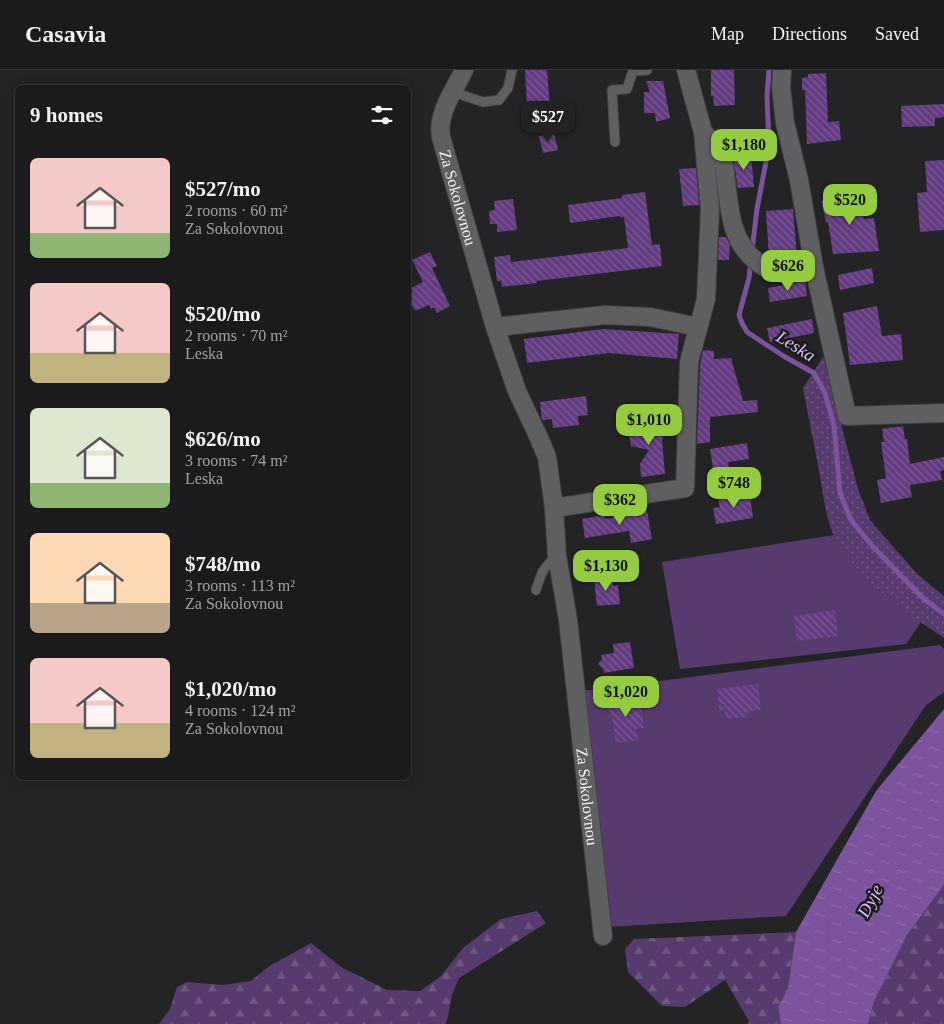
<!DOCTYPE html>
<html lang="en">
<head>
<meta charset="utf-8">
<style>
	body { margin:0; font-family:Georgia,serif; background:#242325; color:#f1f3f6; height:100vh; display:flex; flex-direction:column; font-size:19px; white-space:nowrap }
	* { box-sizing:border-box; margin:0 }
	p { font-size:16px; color:#a0a1a3 }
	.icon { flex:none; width:28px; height:28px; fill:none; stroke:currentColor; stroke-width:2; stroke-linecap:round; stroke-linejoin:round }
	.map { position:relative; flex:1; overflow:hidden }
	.panel { position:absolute; left:15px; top:15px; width:396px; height:695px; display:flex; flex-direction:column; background:#1b1a1c; border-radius:8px; box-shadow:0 2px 12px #0003,0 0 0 1px #39383b }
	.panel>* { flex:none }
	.price { position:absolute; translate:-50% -42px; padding:0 11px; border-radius:10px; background:#93cd3e; color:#111; font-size:16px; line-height:32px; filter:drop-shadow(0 1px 2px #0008) }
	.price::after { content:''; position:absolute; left:50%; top:30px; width:15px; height:11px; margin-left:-8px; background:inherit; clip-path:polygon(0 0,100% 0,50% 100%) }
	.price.current { background:#222; color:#fff }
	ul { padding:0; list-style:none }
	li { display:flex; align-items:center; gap:15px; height:125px; padding:0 15px }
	li span { display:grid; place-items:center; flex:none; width:140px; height:100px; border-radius:8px; color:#555 }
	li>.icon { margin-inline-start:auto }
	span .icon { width:60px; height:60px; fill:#fffc; stroke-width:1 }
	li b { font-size:21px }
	h2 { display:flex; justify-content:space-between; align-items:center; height:60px; padding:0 15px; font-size:21px }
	header { display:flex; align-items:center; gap:30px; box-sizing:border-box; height:70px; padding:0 25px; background:#1b1a1c; border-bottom:1px solid #39383b }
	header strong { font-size:24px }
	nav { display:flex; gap:28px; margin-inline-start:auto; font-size:18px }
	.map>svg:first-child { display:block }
</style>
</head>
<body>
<header>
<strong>Casavia</strong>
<nav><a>Map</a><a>Directions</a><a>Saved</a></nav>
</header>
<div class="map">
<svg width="944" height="954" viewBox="0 0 944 954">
	<defs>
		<pattern id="grass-dots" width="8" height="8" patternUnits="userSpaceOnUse" patternTransform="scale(1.25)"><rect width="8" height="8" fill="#583b6e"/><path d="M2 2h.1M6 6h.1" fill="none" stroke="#705883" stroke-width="1.8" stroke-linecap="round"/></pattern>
		<pattern id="forest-firs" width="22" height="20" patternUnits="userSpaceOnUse" patternTransform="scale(1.25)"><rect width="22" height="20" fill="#583b6e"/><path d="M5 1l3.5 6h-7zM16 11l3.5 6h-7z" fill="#705883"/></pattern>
		<pattern id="water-ripples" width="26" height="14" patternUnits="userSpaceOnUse" patternTransform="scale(1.25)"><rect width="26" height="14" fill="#7c539c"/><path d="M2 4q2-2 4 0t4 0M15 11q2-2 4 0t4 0" fill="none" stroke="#8f6caa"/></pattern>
		<pattern id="building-back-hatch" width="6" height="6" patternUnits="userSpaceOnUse" patternTransform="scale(1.25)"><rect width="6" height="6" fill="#643b81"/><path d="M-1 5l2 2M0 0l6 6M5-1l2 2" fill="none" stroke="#7b5893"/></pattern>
	</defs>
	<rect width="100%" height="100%" fill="#242326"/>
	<path fill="url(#grass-dots)" d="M 823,287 L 835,321 L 842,358 L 858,419 L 870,450 L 917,504 L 944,526 L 944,568 C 907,543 851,507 833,464 C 825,444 823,422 819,401 C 814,373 808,345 803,318 Z"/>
	<g fill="url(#forest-firs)">
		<path d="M 944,815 L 944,954 L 868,954 L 874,932 L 907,865 Z"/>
		<path d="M 537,841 L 546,853 L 459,908 L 452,925 L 448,947 L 445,954 L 159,954 L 170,939 L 177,917 L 187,912 L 223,915 L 251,911 L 268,897 L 311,873 L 341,897 L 387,920 L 420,921 L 441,906 L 463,878 L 501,849 Z"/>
		<path d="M 796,862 L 788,918 L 778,937 L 781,954 L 748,954 L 749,951 L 725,910 L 685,937 L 662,936 L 628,902 L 625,879 L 634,869 Z"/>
	</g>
	<g fill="#583b6e">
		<path d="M 834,465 L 850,490 L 877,519 L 921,552 L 906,574 L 680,599 L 662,492 Z"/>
		<path d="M 940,575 L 944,579 L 944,622 L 926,635 L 786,846 L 609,857 L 582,621 Z"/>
	</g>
	<path fill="url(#water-ripples)" d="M 944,639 L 944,815 L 907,865 L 874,932 L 868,954 L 781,954 L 778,937 L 788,918 L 796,862 L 876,721 Z"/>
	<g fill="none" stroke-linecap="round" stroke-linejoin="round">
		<g stroke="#7c539c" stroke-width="5">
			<path d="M 752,180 L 757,139 L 769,76 L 767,26 L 769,0"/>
			<path d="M 751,191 L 749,208 L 739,245 L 742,253 L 747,262 L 785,287 L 814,303 L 825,323 L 834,356 L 840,423 L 851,450 L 873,477 L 924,529 L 944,544"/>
		</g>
	</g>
	<g fill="url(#building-back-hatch)">
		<path d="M 525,0 L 547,0 L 550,37 L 527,39 Z"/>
		<path d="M 711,0 L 734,0 L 735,35 L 714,36 L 713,26 L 711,26 Z"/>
		<path d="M 826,3 L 828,52 L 839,51 L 841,70 L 807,74 L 805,20 L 802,20 L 802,8 L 808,7 L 808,4 Z"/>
		<path d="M 646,11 L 663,11 L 670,48 L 656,52 L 655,43 L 644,43 L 644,22 L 650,22 Z"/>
		<path d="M 944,34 L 944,47 L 935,48 L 935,56 L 902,57 L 901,36 Z"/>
		<path d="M 554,64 L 558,80 L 543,83 L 539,66 Z"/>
		<path d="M 751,85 L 754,117 L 738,118 L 733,87 Z"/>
		<path d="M 944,90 L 944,160 L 920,162 L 917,123 L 927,122 L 925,91 Z"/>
		<path d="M 696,98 L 699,135 L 683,136 L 679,99 Z"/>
		<path d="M 645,122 L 652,175 L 660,174 L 662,196 L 537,211 L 537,213 L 502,217 L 501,211 L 497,211 L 494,187 L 510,185 L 511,192 L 628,178 L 624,147 L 621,148 L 620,146 L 570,153 L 568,135 L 622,128 L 622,125 Z"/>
		<path d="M 859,123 L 864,149 L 874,148 L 879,181 L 833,184 L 828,152 L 826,152 L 821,131 Z"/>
		<path d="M 513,129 L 517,160 L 497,162 L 497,154 L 490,154 L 489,141 L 495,140 L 494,131 Z"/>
		<path d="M 793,139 L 797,187 L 772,189 L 769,187 L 766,141 Z"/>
		<path d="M 719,167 L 726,167 L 730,175 L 729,190 L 718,190 Z"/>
		<path d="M 430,182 L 437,196 L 432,198 L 450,236 L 437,243 L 434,237 L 431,239 L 429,235 L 415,241 L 409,229 L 409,219 L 423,212 L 412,190 Z"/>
		<path d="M 872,198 L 874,213 L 840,220 L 838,205 Z"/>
		<path d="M 805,211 L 807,226 L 770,232 L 768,218 Z"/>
		<path d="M 877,236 L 882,266 L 901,264 L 903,290 L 850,295 L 843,243 Z"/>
		<path d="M 812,249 L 814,263 L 770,272 L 767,258 Z"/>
		<path d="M 603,259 L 679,264 L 677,289 L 609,283 L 527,293 L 524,269 Z"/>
		<path d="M 703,280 L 714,281 L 714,289 L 731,288 L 743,331 L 757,330 L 758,342 L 710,347 L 710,372 L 697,374 L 700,294 Z"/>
		<path d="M 586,326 L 588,345 L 578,346 L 579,355 L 553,358 L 552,349 L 542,350 L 540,332 Z"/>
		<path d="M 659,350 L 661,358 L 665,362 L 662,370 L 665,404 L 641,407 L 640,394 L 649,380 L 631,376 L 628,359 L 631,354 L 642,351 Z"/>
		<path d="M 903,356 L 905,369 L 907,369 L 910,394 L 944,387 L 944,400 L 940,401 L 942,410 L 910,415 L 912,427 L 881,433 L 877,410 L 886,408 L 881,372 L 884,372 L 882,359 Z"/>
		<path d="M 747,373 L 749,389 L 728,392 L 730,403 L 714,405 L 710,379 Z"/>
		<path d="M 750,424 L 753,448 L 716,454 L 713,438 L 720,437 L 718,430 Z"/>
		<path d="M 647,441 L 652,469 L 631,473 L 629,461 L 585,468 L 582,449 L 604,445 L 605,449 Z"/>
		<path d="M 612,506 L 613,516 L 618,515 L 620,534 L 597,536 L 594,508 Z"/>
		<path d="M 835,540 L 838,566 L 797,571 L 794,546 Z"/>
		<path d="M 630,572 L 634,598 L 604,603 L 603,599 L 598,594 L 602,589 L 601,585 L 614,583 L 613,574 Z"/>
		<path d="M 758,614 L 761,640 L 747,641 L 748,647 L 726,649 L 725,640 L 719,641 L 717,619 Z"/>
		<path d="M 640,625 L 644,658 L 636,659 L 638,670 L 616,673 L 612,647 L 610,647 L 607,630 Z"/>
	</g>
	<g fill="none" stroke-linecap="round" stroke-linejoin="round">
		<defs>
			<g id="lane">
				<path d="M 453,22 L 483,32 L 499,30 L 508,18 L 512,0"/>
				<path d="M 615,72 L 612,20 L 627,19 L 633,1 L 647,0"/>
				<path d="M 536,520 C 541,504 543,497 557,486"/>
			</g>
			<g id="street">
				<path id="s1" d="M 464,0 C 454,21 437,43 441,67 L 495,257 L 517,321 L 539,368 L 547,387 L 554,438 L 557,486 L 568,550 L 603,866"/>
				<path d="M 782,2 L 781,17 L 785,53 L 799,110 L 814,197 L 847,346 L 944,343"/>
				<path d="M 703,62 L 717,76 L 722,84 C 730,120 724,166 756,191 C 761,195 766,199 772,200 C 785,203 801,199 814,197"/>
				<path d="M 495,257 L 605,245 L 650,247 L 698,257"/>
				<path d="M 554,438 L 685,418 L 689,292 L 706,229 L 710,140 L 703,62 L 686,0"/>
			</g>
		</defs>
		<use href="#lane" stroke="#404041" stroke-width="11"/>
		<use href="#street" stroke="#404041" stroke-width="20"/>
		<use href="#lane" stroke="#5f5e61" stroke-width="9"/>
		<use href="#street" stroke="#5f5e61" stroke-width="18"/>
	</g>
	<g text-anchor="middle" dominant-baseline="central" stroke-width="5" stroke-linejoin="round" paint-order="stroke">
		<g font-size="16" fill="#f3f3f4" stroke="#1b1a1c">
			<text stroke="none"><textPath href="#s1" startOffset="135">Za Sokolovnou</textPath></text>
			<text stroke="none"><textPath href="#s1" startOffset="752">Za Sokolovnou</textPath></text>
		</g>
		<g font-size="18" font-style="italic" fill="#dfbffb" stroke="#1b1a1c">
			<text transform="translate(796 276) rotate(32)">Leska</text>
			<text transform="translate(870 831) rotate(-62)">Dyje</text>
		</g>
	</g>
</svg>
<b class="price current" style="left:548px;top:73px">$527</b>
<b class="price" style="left:744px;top:101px">$1,180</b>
<b class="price" style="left:850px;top:156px">$520</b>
<b class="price" style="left:788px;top:222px">$626</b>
<b class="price" style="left:649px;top:376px">$1,010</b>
<b class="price" style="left:734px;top:439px">$748</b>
<b class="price" style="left:620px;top:456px">$362</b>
<b class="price" style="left:606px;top:522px">$1,130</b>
<b class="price" style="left:626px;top:648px">$1,020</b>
<section class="panel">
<h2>9 homes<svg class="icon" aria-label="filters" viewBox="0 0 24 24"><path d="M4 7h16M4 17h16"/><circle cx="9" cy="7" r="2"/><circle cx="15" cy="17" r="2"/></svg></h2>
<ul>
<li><span style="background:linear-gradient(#f6c9c9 75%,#8fb573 0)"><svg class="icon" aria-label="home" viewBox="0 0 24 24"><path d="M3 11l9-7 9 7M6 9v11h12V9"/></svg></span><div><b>$527/mo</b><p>2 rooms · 60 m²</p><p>Za Sokolovnou</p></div></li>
<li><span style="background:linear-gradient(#f6c9c9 70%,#c2b280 0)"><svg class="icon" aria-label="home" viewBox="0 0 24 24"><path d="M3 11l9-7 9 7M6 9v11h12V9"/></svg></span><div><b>$520/mo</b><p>2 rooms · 70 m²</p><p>Leska</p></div></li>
<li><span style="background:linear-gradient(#dfe7d0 75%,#8fb573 0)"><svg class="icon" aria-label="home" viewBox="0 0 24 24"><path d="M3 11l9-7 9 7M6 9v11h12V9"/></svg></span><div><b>$626/mo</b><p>3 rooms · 74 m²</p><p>Leska</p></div></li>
<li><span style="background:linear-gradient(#ffd9b3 70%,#b9a48a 0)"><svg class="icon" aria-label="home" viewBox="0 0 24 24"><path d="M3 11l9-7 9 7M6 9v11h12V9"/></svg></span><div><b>$748/mo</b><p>3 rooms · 113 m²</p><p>Za Sokolovnou</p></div></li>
<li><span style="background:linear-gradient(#f6c9c9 65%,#c2b280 0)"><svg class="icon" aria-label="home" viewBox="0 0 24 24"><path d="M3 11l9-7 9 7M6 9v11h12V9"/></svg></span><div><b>$1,020/mo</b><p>4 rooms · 124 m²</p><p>Za Sokolovnou</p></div></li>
</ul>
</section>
</div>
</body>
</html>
